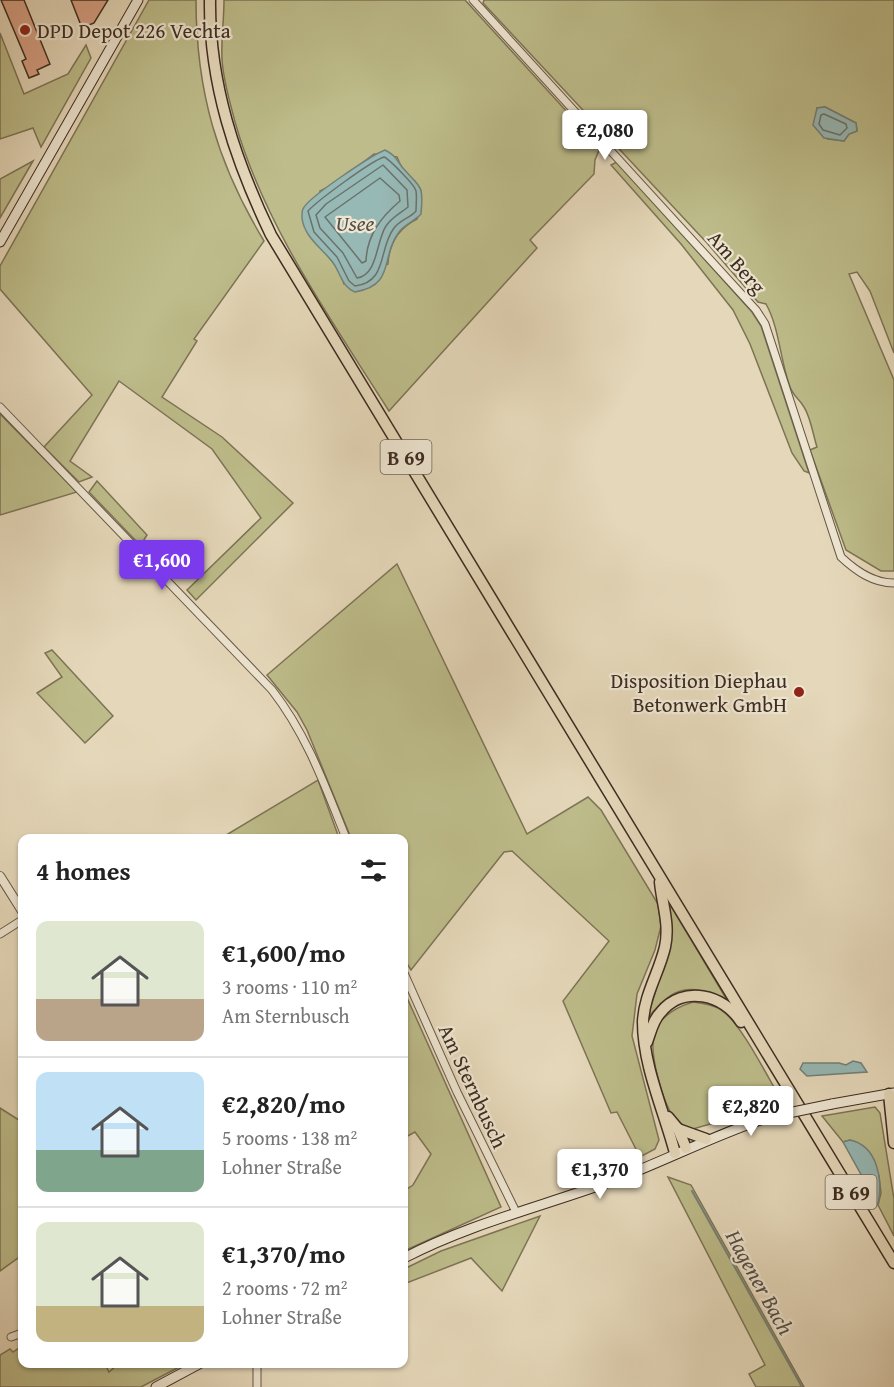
<!DOCTYPE html>
<html lang="en">
<head>
<meta charset="utf-8">
<style>
	body { margin:0; font-family:"Gentium Book Plus",serif; background:#f6f6f6; color:#222; height:100vh; display:flex; flex-direction:column; font-size:22px; white-space:nowrap }
	* { box-sizing:border-box; margin:0 }
	p { font-size:20px; color:#767676 }
	.icon { flex:none; width:33px; height:33px; fill:none; stroke:currentColor; stroke-width:2; stroke-linecap:round; stroke-linejoin:round }
	.map { position:relative; flex:1; overflow:hidden }
	.sheet { position:absolute; left:18px; top:834px; width:390px; height:534px; display:flex; flex-direction:column; background:#fff; border-radius:12px; box-shadow:0 2px 4px #0004 }
	.sheet>* { flex:none }
	.price { position:absolute; translate:-50% -51px; padding:0 14px; border-radius:6px; background:#fff; color:#222; font-size:20px; line-height:39px; filter:drop-shadow(0 2px 3px #0008) }
	.price::after { content:''; position:absolute; left:50%; top:36px; width:18px; height:14px; margin-left:-9px; background:inherit; clip-path:polygon(0 0,100% 0,50% 100%) }
	.price.selected { background:#7c3aed; color:#fff }
	ul { padding:0; list-style:none }
	li { display:flex; align-items:center; gap:18px; height:150px; padding:0 18px }
	li+li { border-top:2px solid #e0e0e0 }
	li span { display:grid; place-items:center; flex:none; width:168px; height:120px; border-radius:12px; color:#555 }
	li>.icon { margin-inline-start:auto }
	span .icon { width:72px; height:72px; fill:#fffc; stroke-width:1 }
	li b { font-size:26px }
	h2 { display:flex; justify-content:space-between; align-items:center; height:72px; padding:0 18px; font-size:26px }
	.map>svg:first-child { display:block }
</style>
</head>
<body>
<div class="map">
<svg width="894" height="1387" viewBox="0 0 894 1387">
	<rect width="100%" height="100%" fill="#e5d8ba"/>
	<filter id="stains"><feTurbulence type="fractalNoise" baseFrequency=".00333" numOctaves="4"/><feColorMatrix values="0 0 0 0 .2 0 0 0 0 .09 0 0 0 0 .02 0 0 0 .5 -.17"/></filter>
	<radialGradient id="worn" r=".72"><stop offset=".6" stop-color="#630" stop-opacity="0"/><stop offset="1" stop-color="#630" stop-opacity=".3"/></radialGradient>
	<g fill="#bdbc8a" stroke="#7d7456" stroke-width="1.5" fill-rule="evenodd">
		<path d="M 149,0 L 196,0 C 196,91 217,163 264,241 L 194,339 L 197,341 L 162,397 L 222,437 L 293,503 L 196,600 L 187,590 L 261,518 L 212,449 L 119,381 L 70,461 L 92,477 L 79,482 L 44,447 L 92,395 L 0,289 L 0,266 Z"/>
		<path d="M 224,0 L 465,0 L 600,148 L 595,160 L 594,174 L 530,240 L 537,248 L 389,411 C 331,319 265,227 235,122 C 230,102 223,80 222,59 C 221,40 224,20 224,0 ZM 374,154 L 397,157 C 408,188 431,174 417,219 C 399,228 389,243 388,264 L 344,284 L 339,270 L 322,249 L 320,191 L 333,185 Z"/>
		<path d="M 484,0 L 894,0 L 894,353 L 870,291 L 857,272 L 849,274 L 894,380 L 894,571 L 881,571 L 846,550 L 810,450 L 817,447 C 813,435 811,418 804,407 C 798,397 793,397 789,384 C 780,358 779,327 766,304 L 758,302 L 707,243 L 483,3 ZM 825,107 L 856,123 L 857,131 L 849,134 L 844,141 L 828,139 L 817,108 Z"/>
		<path d="M 0,33 L 24,94 L 68,74 L 86,45 L 91,58 L 41,147 L 33,128 L 0,139 Z"/>
		<path d="M 33,161 L 0,218 L 0,179 Z"/>
		<path d="M 617,162 L 752,312 L 761,326 L 809,473 L 804,471 L 792,453 L 750,344 L 733,310 L 681,244 L 611,165 Z"/>
		<path d="M 0,414 L 77,492 L 0,515 Z"/>
		<path d="M 97,481 L 147,535 L 142,543 L 138,543 L 89,492 Z"/>
		<path d="M 397,564 L 527,834 L 588,797 L 601,810 L 658,904 L 661,926 L 655,950 L 637,994 L 632,1036 L 659,1140 L 655,1149 L 640,1157 L 617,1112 L 611,1113 L 563,1001 L 609,941 L 512,851 L 504,852 L 411,970 L 404,959 L 404,838 L 351,838 L 307,730 L 297,712 L 267,675 Z"/>
		<path d="M 52,650 L 113,716 L 85,743 L 37,693 L 62,677 L 45,653 Z"/>
		<path d="M 318,780 L 339,838 L 224,838 L 223,837 Z"/>
		<path d="M 668,901 L 727,1000 C 689,983 673,985 647,1019 L 670,945 L 672,927 Z"/>
		<path d="M 404,991 L 501,1207 L 404,1251 L 404,1191 L 413,1185 L 431,1154 L 415,1132 L 404,1138 Z"/>
		<path d="M 693,1002 C 702,1003 711,1004 720,1009 C 741,1022 769,1080 783,1103 L 693,1129 C 688,1127 681,1125 676,1120 C 663,1105 649,1054 654,1034 C 660,1016 676,1007 693,1002 Z"/>
		<path d="M 875,1107 L 880,1113 L 894,1199 L 894,1236 L 878,1205 L 881,1193 L 879,1176 L 850,1140 L 843,1142 L 822,1116 Z"/>
		<path d="M 0,1108 L 22,1122 L 22,1255 L 0,1271 Z"/>
		<path d="M 668,1177 L 691,1185 L 804,1387 L 756,1387 L 749,1374 L 765,1365 Z"/>
		<path d="M 540,1216 L 502,1291 L 471,1258 L 404,1284 L 404,1269 L 441,1251 Z"/>
		<path d="M 22,1346 L 22,1364 L 105,1364 L 109,1372 L 118,1364 L 185,1364 L 141,1387 L 0,1387 L 0,1355 L 10,1349 L 13,1352 Z"/>
	</g>
	<g fill="#97b9b6" stroke="#73817a" stroke-width="1.5">
		<path d="M 825,107 L 856,123 L 857,131 L 849,134 L 844,141 L 824,138 L 813,125 L 817,108 Z"/>
		<path d="M 385,150 C 395,155 396,159 402,167 C 420,188 424,183 421,214 C 415,221 405,224 399,232 C 380,257 396,285 355,292 C 341,287 340,270 331,260 C 320,247 304,236 302,218 C 302,217 302,210 303,209 C 307,198 372,155 385,150 Z"/>
		<path d="M 853,1061 L 861,1063 L 867,1072 L 807,1076 L 800,1069 L 803,1063 L 839,1063 L 846,1065 Z"/>
		<path d="M 850,1140 C 878,1146 883,1180 878,1205 L 843,1142 Z"/>
	</g>
	<g fill="none" stroke-linecap="round" stroke-linejoin="round">
		<g stroke="#6a726c" stroke-width="1.5">
			<path d="M 824,114 L 846,124 L 847,128 L 840,135 L 823,130 L 819,124 L 821,115 Z"/>
			<path d="M 384,157 C 389,159 415,185 416,191 C 417,197 416,204 416,211 C 410,218 400,220 394,228 C 378,249 388,282 355,286 L 349,281 L 337,257 L 314,232 L 308,211 C 317,201 371,161 384,157 Z"/>
			<path d="M 383,165 L 407,190 L 408,207 C 401,213 392,217 386,226 C 376,241 378,275 357,278 L 343,253 L 320,228 L 316,215 L 326,204 Z"/>
			<path d="M 380,178 L 399,195 L 400,201 C 381,217 367,235 366,261 L 362,263 L 325,217 Z"/>
		</g>
		<path stroke="#73817a" stroke-width="2" d="M 692,1191 L 802,1387"/>
	</g>
	<g fill="#d9a185" stroke="#3d2c21" stroke-width="1.5">
		<path d="M 1,0 L 24,0 L 50,64 L 37,70 L 39,74 L 29,78 L 22,61 L 26,59 Z"/>
		<path d="M 71,0 L 108,0 L 94,23 L 82,28 Z"/>
	</g>
	<g fill="none" stroke-linecap="round" stroke-linejoin="round">
		<defs>
			<g id="minor">
				<path d="M 473,0 L 756,310 L 765,324 L 841,557 C 856,571 873,583 894,583"/>
				<path d="M 0,407 L 272,690 C 307,735 325,786 346,838"/>
				<path d="M 0,934 L 22,920"/>
				<path d="M 404,973 L 457,1092 L 516,1212"/>
				<path d="M 11,1337 L 22,1333"/>
				<path d="M 257,1387 L 257,1364"/>
			</g>
			<path id="tertiary" d="M 0,876 L 22,911"/>
			<g id="secondary">
				<path d="M 0,242 L 138,0"/>
				<path d="M 832,1104 L 894,1093"/>
				<path d="M 404,1258 C 469,1224 540,1207 609,1182 C 663,1162 714,1135 769,1117"/>
				<path d="M 156,1387 L 199,1364"/>
			</g>
			<g id="primary">
				<path d="M 210,0 C 209,83 235,160 271,235 L 894,1263"/>
				<path d="M 660,882 C 662,904 670,924 665,947 C 659,973 644,995 643,1022 C 643,1066 664,1111 675,1153"/>
				<path d="M 647,1042 C 651,1031 653,1020 661,1012 C 683,985 724,994 741,1022"/>
				<path d="M 889,1094 L 894,1143"/>
				<path d="M 668,1117 L 678,1129 L 686,1148"/>
				<path d="M 678,1129 L 706,1139"/>
			</g>
		</defs>
		<use href="#minor" stroke="#675747" stroke-width="9"/>
		<use href="#tertiary" stroke="#675747" stroke-width="10"/>
		<use href="#secondary" stroke="#3d2c21" stroke-width="11"/>
		<use href="#primary" stroke="#3d2c21" stroke-width="13"/>
		<use href="#minor" stroke="#eee6d2" stroke-width="7"/>
		<use href="#tertiary" stroke="#eee6d2" stroke-width="8"/>
		<use href="#secondary" stroke="#eee6d2" stroke-width="9"/>
		<use href="#primary" stroke="#e5d8ba" stroke-width="10"/>
		<defs>
			<path id="secondary-bridge" d="M 769,1117 L 832,1104"/>
		</defs>
		<use href="#secondary-bridge" stroke="#3d2c21" stroke-width="11" stroke-linecap="butt"/>
		<use href="#secondary-bridge" stroke="#eee6d2" stroke-width="9"/>
	</g>
	<g fill="#8f2418" stroke="#eee6d2" stroke-width="2">
		<circle cx="25" cy="30" r="6"/>
		<circle cx="799" cy="692" r="6"/>
	</g>
	<g text-anchor="middle" dominant-baseline="central" stroke-width="4.5" stroke-linejoin="round" paint-order="stroke">
		<g fill="#eee6d2" stroke="#726456" stroke-width="1.5">
			<rect x="380.5" y="440" width="51" height="34" rx="4.5"/>
			<rect x="825.5" y="1175" width="51" height="34" rx="4.5"/>
		</g>
		<g font-size="20" font-weight="bold" fill="#3d2c21">
			<text x="406" y="457">B 69</text>
			<text x="851" y="1192">B 69</text>
		</g>
		<g font-size="21" fill="#3d2c21" stroke="#eee6d2" text-anchor="start">
			<text x="37" y="30">DPD Depot 226 Vechta</text>
			<text x="787" y="680" text-anchor="end">Disposition Diephau<tspan x="787" dy="24">Betonwerk GmbH</tspan></text>
		</g>
		<g font-size="21" fill="#3d2c21" stroke="#eee6d2">
			<text transform="translate(737 262) rotate(49)">Am Berg</text>
			<text transform="translate(473 1086) rotate(65)">Am Sternbusch</text>
		</g>
		<g font-size="22" font-style="italic" fill="#544f46" stroke="#eee6d2">
			<text x="355" y="223">Usee</text>
			<text transform="translate(760 1282) rotate(61)">Hagener Bach</text>
		</g>
	</g>
	<rect width="100%" height="100%" filter="url(#stains)"/>
	<rect width="100%" height="100%" fill="url(#worn)"/>
</svg>
<b class="price" style="left:605px;top:161px">€2,080</b>
<b class="price selected" style="left:162px;top:591px">€1,600</b>
<b class="price" style="left:751px;top:1137px">€2,820</b>
<b class="price" style="left:600px;top:1200px">€1,370</b>
<section class="sheet">
<h2>4 homes<svg class="icon" aria-label="filters" viewBox="0 0 24 24"><path d="M4 7h16M4 17h16"/><circle cx="9" cy="7" r="2"/><circle cx="15" cy="17" r="2"/></svg></h2>
<ul>
<li><span style="background:linear-gradient(#dfe7d0 65%,#b9a48a 0)"><svg class="icon" aria-label="home" viewBox="0 0 24 24"><path d="M3 11l9-7 9 7M6 9v11h12V9"/></svg></span><div><b>€1,600/mo</b><p>3 rooms · 110 m²</p><p>Am Sternbusch</p></div></li>
<li><span style="background:linear-gradient(#bfe0f5 65%,#7fa58c 0)"><svg class="icon" aria-label="home" viewBox="0 0 24 24"><path d="M3 11l9-7 9 7M6 9v11h12V9"/></svg></span><div><b>€2,820/mo</b><p>5 rooms · 138 m²</p><p>Lohner Straße</p></div></li>
<li><span style="background:linear-gradient(#dfe7d0 70%,#c2b280 0)"><svg class="icon" aria-label="home" viewBox="0 0 24 24"><path d="M3 11l9-7 9 7M6 9v11h12V9"/></svg></span><div><b>€1,370/mo</b><p>2 rooms · 72 m²</p><p>Lohner Straße</p></div></li>
</ul>
</section>
</div>
</body>
</html>
